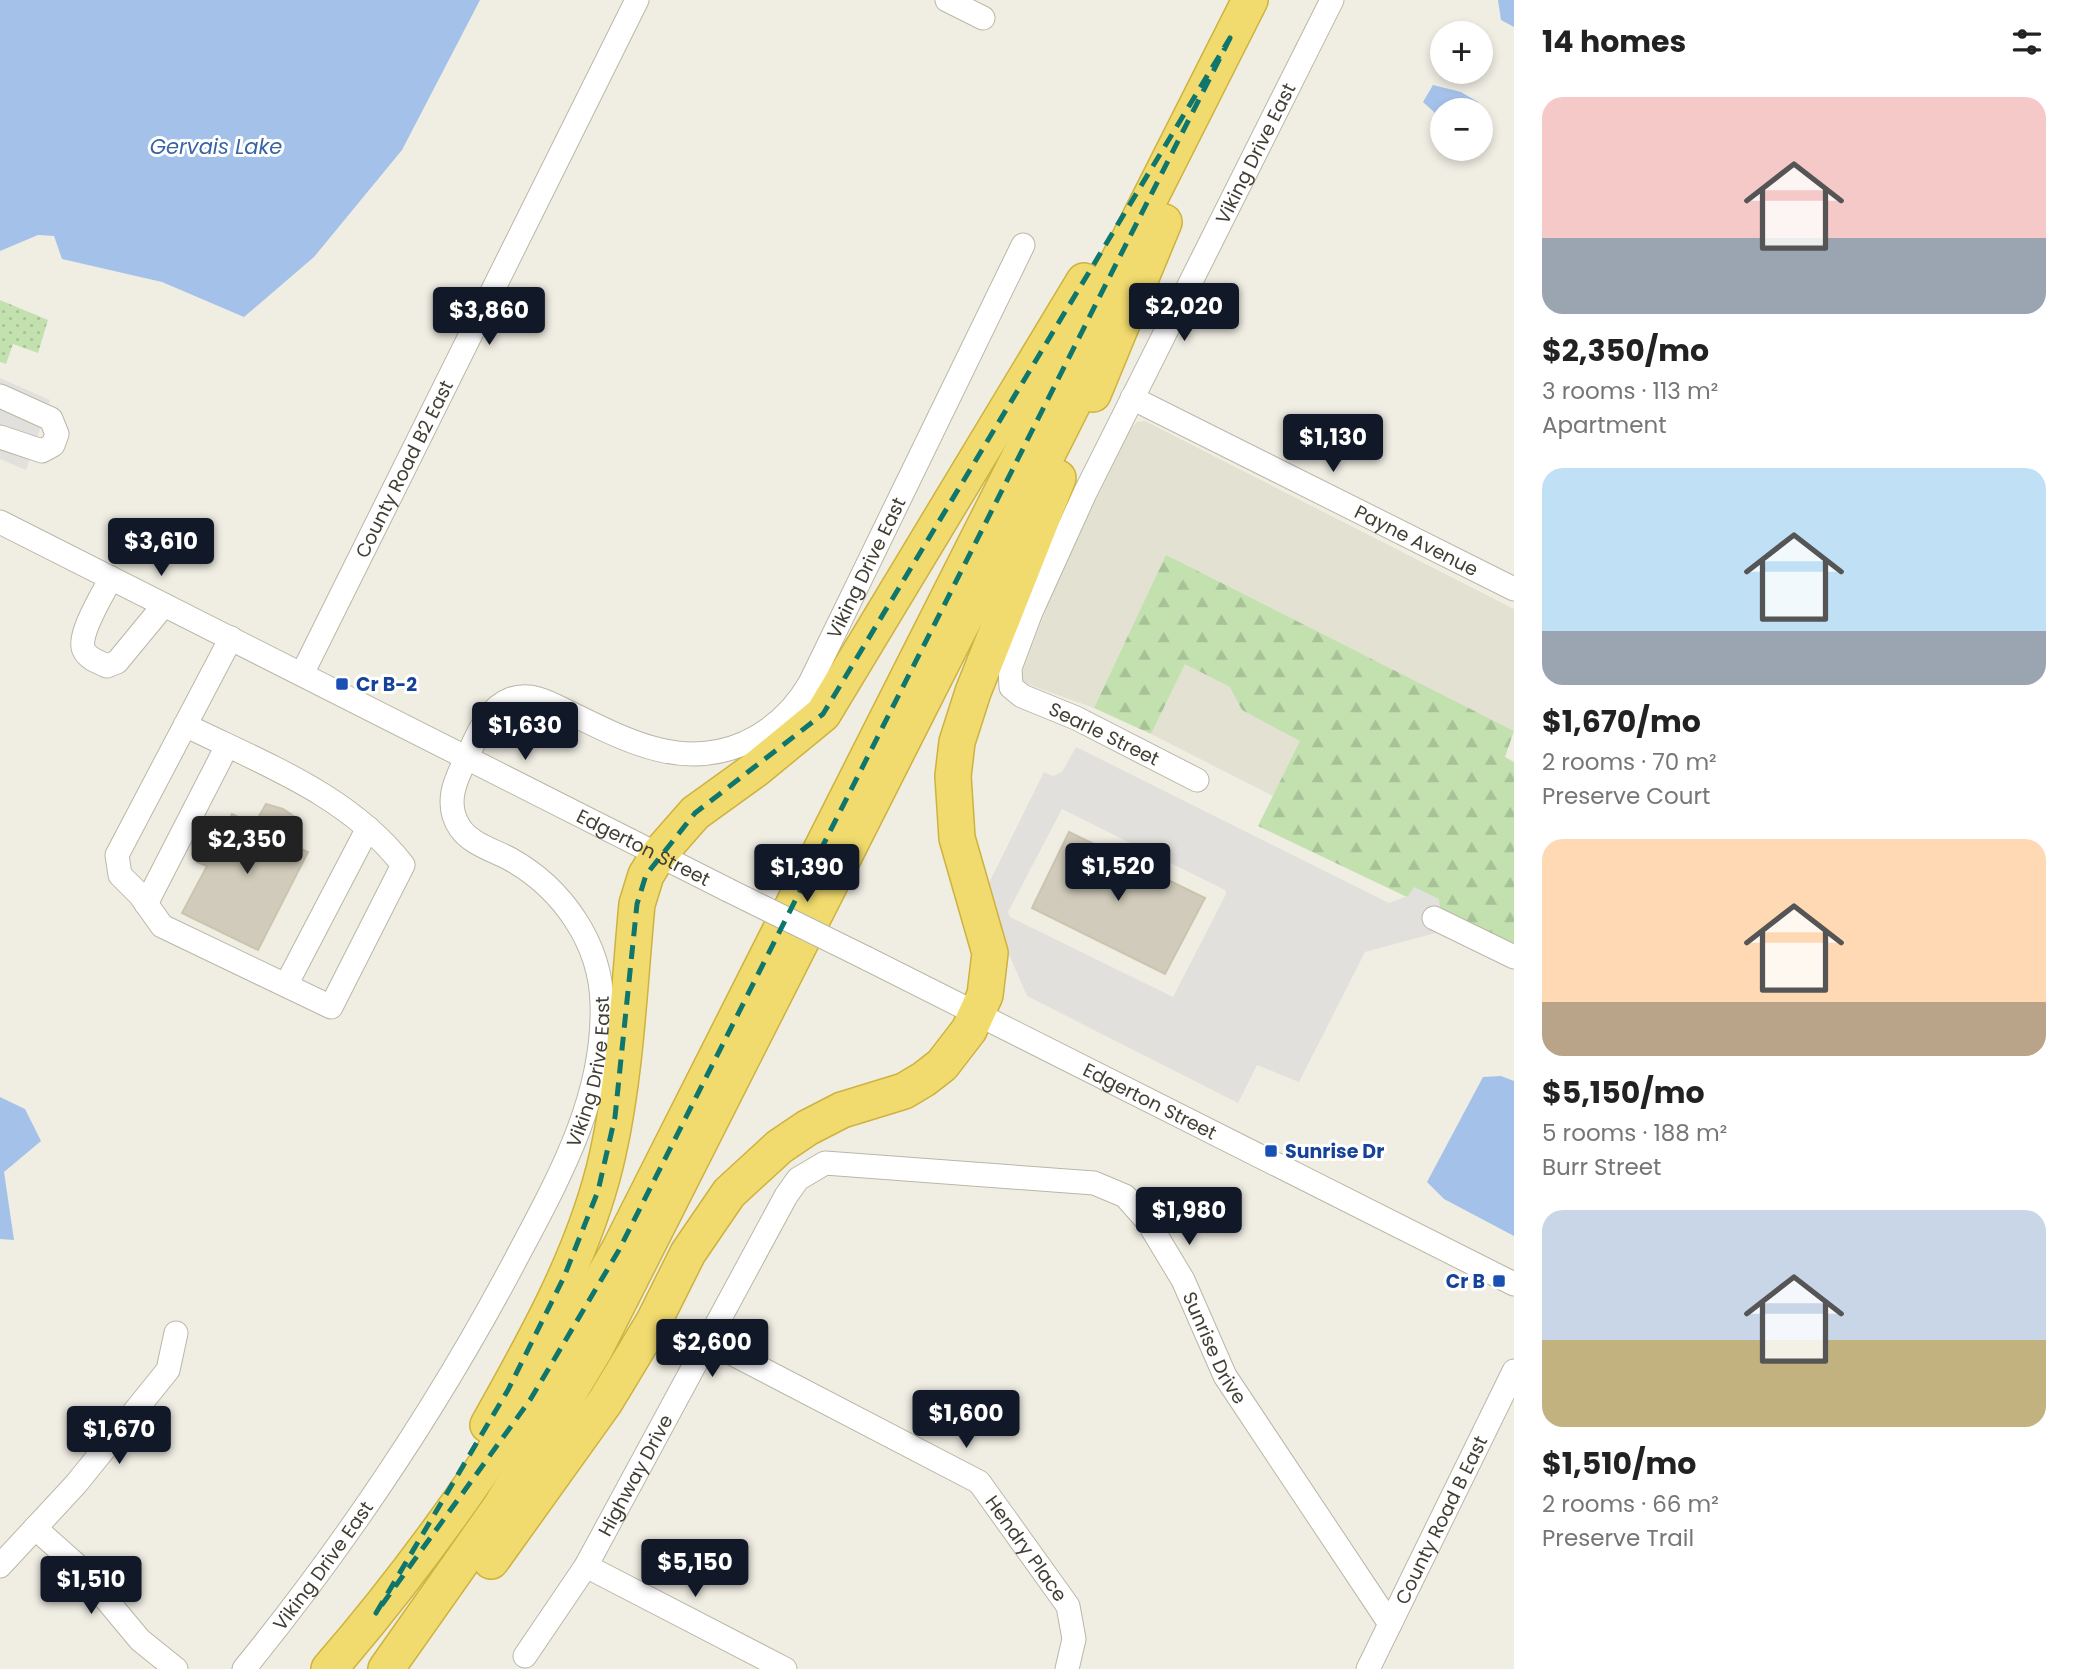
<!DOCTYPE html>
<html lang="en">
<head>
<meta charset="utf-8">
<style>
	body { margin:0; font-family:Poppins,sans-serif; background:#f2f2f2; color:#222; height:100vh; display:flex; flex-direction:column; font-size:26px; white-space:nowrap }
	* { box-sizing:border-box; margin:0 }
	p { font-size:23px; color:#767676 }
	.icon { flex:none; width:38px; height:38px; fill:none; stroke:currentColor; stroke-width:2; stroke-linecap:round; stroke-linejoin:round }
	.map { position:relative; flex:1; overflow:hidden }
	.panel { display:flex; flex-direction:column; background:#fff; width:560px }
	.panel>* { flex:none }
	.fabs { position:absolute; left:1430px; top:21px; display:grid; gap:14px }
	.fabs a { display:grid; place-items:center; width:63px; height:63px; border-radius:50%; background:#fff; box-shadow:0 4px 10px #0003; font-size:35px }
	.price { position:absolute; translate:-50% -60px; padding:0 16px; border-radius:7px; background:#111827; color:#fff; font-size:23px; line-height:46px; filter:drop-shadow(0 2px 4px #0008) }
	.price::after { content:''; position:absolute; left:50%; top:42px; width:21px; height:16px; margin-left:-10px; background:inherit; clip-path:polygon(0 0,100% 0,50% 100%) }
	.price.current { background:#222; color:#fff }
	ul { padding:0; list-style:none }
	li { display:grid; align-content:center; gap:14px; height:371px; padding:0 28px }
	li span { display:grid; place-items:center; height:217px; border-radius:21px; color:#555 }
	li>.icon { margin-inline-start:auto }
	span .icon { width:126px; height:126px; fill:#fffc; stroke-width:1 }
	li b { font-size:30px }
	h2 { display:flex; justify-content:space-between; align-items:center; height:84px; padding:0 28px; font-size:30px }
	main { display:flex; flex:1; min-height:0 }
	.map>svg:first-child { display:block }
</style>
</head>
<body>
<main>
<div class="map">
<svg width="1514" height="1669" viewBox="0 0 1514 1669">
	<defs>
		<pattern id="forest-firs" width="22" height="20" patternUnits="userSpaceOnUse" patternTransform="scale(1.75)"><rect width="22" height="20" fill="#c2e1af"/><path d="M5 1l3.5 6h-7zM16 11l3.5 6h-7z" fill="#a8c297"/></pattern>
		<pattern id="park-dots" width="8" height="8" patternUnits="userSpaceOnUse" patternTransform="scale(1.75)"><rect width="8" height="8" fill="#c2e1af"/><path d="M2 2h.1M6 6h.1" fill="none" stroke="#a8c297" stroke-width="1.8" stroke-linecap="round"/></pattern>
	</defs>
	<rect width="100%" height="100%" fill="#f0eee3"/>
	<g fill="#e3e1d2">
		<path d="M 1145,421 L 1514,609 L 1514,731 L 1166,556 L 1094,708 L 1024,683 L 1022,673 L 1058,578 L 1129,431 L 1137,422 Z"/>
		<path d="M 1185,663 L 1231,687 L 1242,710 L 1301,740 L 1273,796 L 1151,734 Z"/>
	</g>
	<path fill="url(#forest-firs)" d="M 1166,555 L 1514,731 L 1505,757 L 1514,762 L 1514,948 L 1258,826 L 1300,741 L 1242,710 L 1230,687 L 1185,664 L 1151,734 L 1094,708 Z"/>
	<path fill="url(#park-dots)" d="M 0,300 L 48,320 L 38,353 L 13,344 L 6,364 L 0,362 Z"/>
	<g fill="#e1e0dc" fill-rule="evenodd">
		<path d="M 0,378 L 50,400 L 26,470 L 0,459 Z"/>
		<path d="M 1076,747 L 1389,903 L 1408,896 L 1414,887 L 1439,899 L 1443,931 L 1365,952 L 1299,1082 L 1257,1065 L 1238,1103 L 1027,996 L 996,924 L 988,885 L 1044,772 L 1053,776 L 1062,772 ZM 1062,809 L 1225,890 L 1226,894 L 1173,997 L 1010,917 L 1008,912 Z"/>
	</g>
	<g fill="#a4c1e9">
		<path d="M 0,0 L 480,0 L 402,150 L 314,257 L 244,317 L 162,282 L 62,259 L 54,236 L 38,235 L 0,251 Z"/>
		<path d="M 1498,0 L 1514,0 L 1514,27 L 1501,20 Z"/>
		<path d="M 1433,85 L 1461,92 L 1478,102 L 1479,110 L 1442,110 L 1442,128 L 1434,112 L 1423,102 Z"/>
		<path d="M 1501,1076 L 1514,1081 L 1514,1236 L 1444,1199 L 1427,1182 L 1483,1077 Z"/>
		<path d="M 0,1097 L 25,1109 L 41,1141 L 4,1172 L 14,1240 L 0,1239 Z"/>
	</g>
	<g fill="#d0cbba" stroke="#cbc4ae" stroke-width="2">
		<path d="M 266,804 L 283,809 L 298,819 L 287,843 L 308,852 L 258,950 L 182,913 L 207,866 L 197,862 L 213,832 L 221,836 L 232,814 L 254,825 Z"/>
		<path d="M 1069,832 L 1205,898 L 1165,974 L 1032,908 Z"/>
	</g>
	<g fill="none" stroke-linecap="round" stroke-linejoin="round">
		<defs>
			<g id="minor">
				<path d="M 947,0 L 983,18"/>
				<path d="M 0,396 L 51,419 L 57,434 L 53,445 L 42,451 L 0,437"/>
				<path id="s1" d="M 1132,398 L 1514,589"/>
				<path id="s2" d="M 0,522 L 728,890"/>
				<path d="M 111,578 C 104,592 76,637 84,650 C 88,659 99,662 107,666 L 117,662 L 164,605"/>
				<path id="s3" d="M 302,674 L 637,0"/>
				<path d="M 185,725 C 262,763 349,795 403,865 L 331,1007 L 162,926 L 140,895 L 120,875 L 117,855 L 231,638"/>
				<path id="s4" d="M 1197,780 L 1076,718 L 1022,696 L 1011,687 L 1010,668 L 1031,612 L 1085,493 L 1332,0"/>
				<path d="M 146,904 L 227,746"/>
				<path d="M 1434,918 L 1514,957"/>
				<path id="s5" d="M 866,958 L 1514,1284"/>
				<path d="M 286,985 L 368,828"/>
				<path id="s6" d="M 708,1341 L 979,1482 L 1068,1606 L 1074,1639 L 1067,1669"/>
				<path d="M 35,1528 L 80,1568 L 140,1640 L 176,1669"/>
				<path d="M 0,1566 L 76,1484 L 168,1370 L 176,1333"/>
				<path d="M 586,1566 L 785,1669"/>
				<path id="s7" d="M 525,1656 L 586,1566 L 786,1196 L 798,1179 L 825,1163 L 1094,1183 L 1125,1196 L 1148,1222 L 1183,1280 L 1225,1376 L 1390,1624"/>
				<path id="s8" d="M 244,1669 C 348,1541 440,1403 517,1257 C 559,1178 605,1096 602,1004 C 601,943 562,888 510,859 C 493,850 471,844 460,828 C 444,804 455,780 467,757 C 477,736 487,708 511,699 C 532,692 550,703 568,712 C 626,740 681,771 745,743 C 773,730 795,709 810,683 L 1023,245"/>
				<path id="s9" d="M 1368,1669 L 1514,1371"/>
			</g>
			<g id="highway">
				<path d="M 1093,394 L 1164,222"/>
				<path d="M 488,1425 C 536,1340 587,1249 608,1153 C 626,1072 629,987 637,904 L 646,875 L 659,854 L 695,813 L 756,769 L 823,714 L 1084,281"/>
				<path d="M 491,1561 L 605,1402 L 654,1321 L 688,1253 L 729,1193 L 779,1147 L 807,1128 L 842,1110 L 904,1091 L 924,1079 L 942,1065 L 969,1030 L 985,995 L 990,953 L 957,838 L 953,776 L 957,742 L 973,692 L 1058,478"/>
				<path d="M 329,1669 C 441,1540 534,1398 619,1250 L 1250,0"/>
				<path d="M 386,1669 L 501,1506 L 595,1349 L 1092,366"/>
			</g>
		</defs>
		<use href="#minor" stroke="#bab7a7" stroke-width="25"/>
		<use href="#highway" stroke="#ceb23f" stroke-width="38"/>
		<use href="#minor" stroke="#fff" stroke-width="23"/>
		<use href="#highway" stroke="#f1db6e" stroke-width="35"/>
		<defs>
			<path id="minor-bridge" d="M 728,890 L 866,958"/>
		</defs>
		<use href="#minor-bridge" stroke="#bab7a7" stroke-width="25" stroke-linecap="butt"/>
		<use href="#minor-bridge" stroke="#fff" stroke-width="23"/>
	</g>
	<path fill="none" stroke="#0f766e" stroke-width="5" stroke-dasharray="14 9" stroke-linejoin="round" d="M 1230,38 L 619,1250 L 530,1400 L 376,1613 L 508,1390 L 564,1277 L 598,1191 L 615,1117 L 637,904 L 646,875 L 695,813 L 823,714 Z"/>
	<g fill="#1a4fb4" stroke="#fff" stroke-width="2.5">
		<rect x="335" y="677" width="14" height="14" rx="3.5"/>
		<rect x="1264" y="1144" width="14" height="14" rx="3.5"/>
		<rect x="1492" y="1274" width="14" height="14" rx="3.5"/>
	</g>
	<g text-anchor="middle" dominant-baseline="central" stroke-width="6" stroke-linejoin="round" paint-order="stroke">
		<g font-size="19" fill="#413e34" stroke="#fff">
			<text stroke="none"><textPath href="#s4" startOffset="798">Viking Drive East</textPath></text>
			<text stroke="none"><textPath href="#s3" startOffset="229">County Road B2 East</textPath></text>
			<text stroke="none"><textPath href="#s1" startOffset="318">Payne Avenue</textPath></text>
			<text stroke="none"><textPath href="#s8" startOffset="1619">Viking Drive East</textPath></text>
			<text transform="translate(1104 734) rotate(26)">Searle Street</text>
			<text stroke="none"><textPath href="#s2" startOffset="721">Edgerton Street</textPath></text>
			<text stroke="none"><textPath href="#s8" startOffset="696">Viking Drive East</textPath></text>
			<text stroke="none"><textPath href="#s5" startOffset="318">Edgerton Street</textPath></text>
			<text stroke="none"><textPath href="#s7" startOffset="1062">Sunrise Drive</textPath></text>
			<text stroke="none"><textPath href="#s7" startOffset="212">Highway Drive</textPath></text>
			<text stroke="none"><textPath href="#s9" startOffset="166">County Road B East</textPath></text>
			<text stroke="none"><textPath href="#s6" startOffset="387">Hendry Place</textPath></text>
			<text stroke="none"><textPath href="#s8" startOffset="130">Viking Drive East</textPath></text>
		</g>
		<g font-size="19" font-weight="bold" fill="#164399" stroke="#fff" text-anchor="start">
			<text x="356" y="684">Cr B-2</text>
			<text x="1285" y="1151">Sunrise Dr</text>
			<text x="1485" y="1281" text-anchor="end">Cr B</text>
		</g>
		<g font-size="21" font-style="italic" fill="#3864a3" stroke="#fff">
			<text x="216" y="146">Gervais Lake</text>
		</g>
	</g>
</svg>
<div class="fabs">
<a>+</a>
<a>−</a>
</div>
<b class="price" style="left:1184px;top:343px">$2,020</b>
<b class="price" style="left:489px;top:347px">$3,860</b>
<b class="price" style="left:1333px;top:474px">$1,130</b>
<b class="price" style="left:161px;top:578px">$3,610</b>
<b class="price" style="left:525px;top:762px">$1,630</b>
<b class="price current" style="left:247px;top:876px">$2,350</b>
<b class="price" style="left:1118px;top:903px">$1,520</b>
<b class="price" style="left:807px;top:904px">$1,390</b>
<b class="price" style="left:1189px;top:1247px">$1,980</b>
<b class="price" style="left:712px;top:1379px">$2,600</b>
<b class="price" style="left:966px;top:1450px">$1,600</b>
<b class="price" style="left:119px;top:1466px">$1,670</b>
<b class="price" style="left:695px;top:1599px">$5,150</b>
<b class="price" style="left:91px;top:1616px">$1,510</b>
</div>
<section class="panel">
<h2>14 homes<svg class="icon" aria-label="filters" viewBox="0 0 24 24"><path d="M4 7h16M4 17h16"/><circle cx="9" cy="7" r="2"/><circle cx="15" cy="17" r="2"/></svg></h2>
<ul>
<li><span style="background:linear-gradient(#f6c9c9 65%,#9aa5b1 0)"><svg class="icon" aria-label="home" viewBox="0 0 24 24"><path d="M3 11l9-7 9 7M6 9v11h12V9"/></svg></span><div><b>$2,350/mo</b><p>3 rooms · 113 m²</p><p>Apartment</p></div></li>
<li><span style="background:linear-gradient(#bfe0f5 75%,#9aa5b1 0)"><svg class="icon" aria-label="home" viewBox="0 0 24 24"><path d="M3 11l9-7 9 7M6 9v11h12V9"/></svg></span><div><b>$1,670/mo</b><p>2 rooms · 70 m²</p><p>Preserve Court</p></div></li>
<li><span style="background:linear-gradient(#ffd9b3 75%,#b9a48a 0)"><svg class="icon" aria-label="home" viewBox="0 0 24 24"><path d="M3 11l9-7 9 7M6 9v11h12V9"/></svg></span><div><b>$5,150/mo</b><p>5 rooms · 188 m²</p><p>Burr Street</p></div></li>
<li><span style="background:linear-gradient(#c9d6e8 60%,#c2b280 0)"><svg class="icon" aria-label="home" viewBox="0 0 24 24"><path d="M3 11l9-7 9 7M6 9v11h12V9"/></svg></span><div><b>$1,510/mo</b><p>2 rooms · 66 m²</p><p>Preserve Trail</p></div></li>
</ul>
</section>
</main>
</body>
</html>
